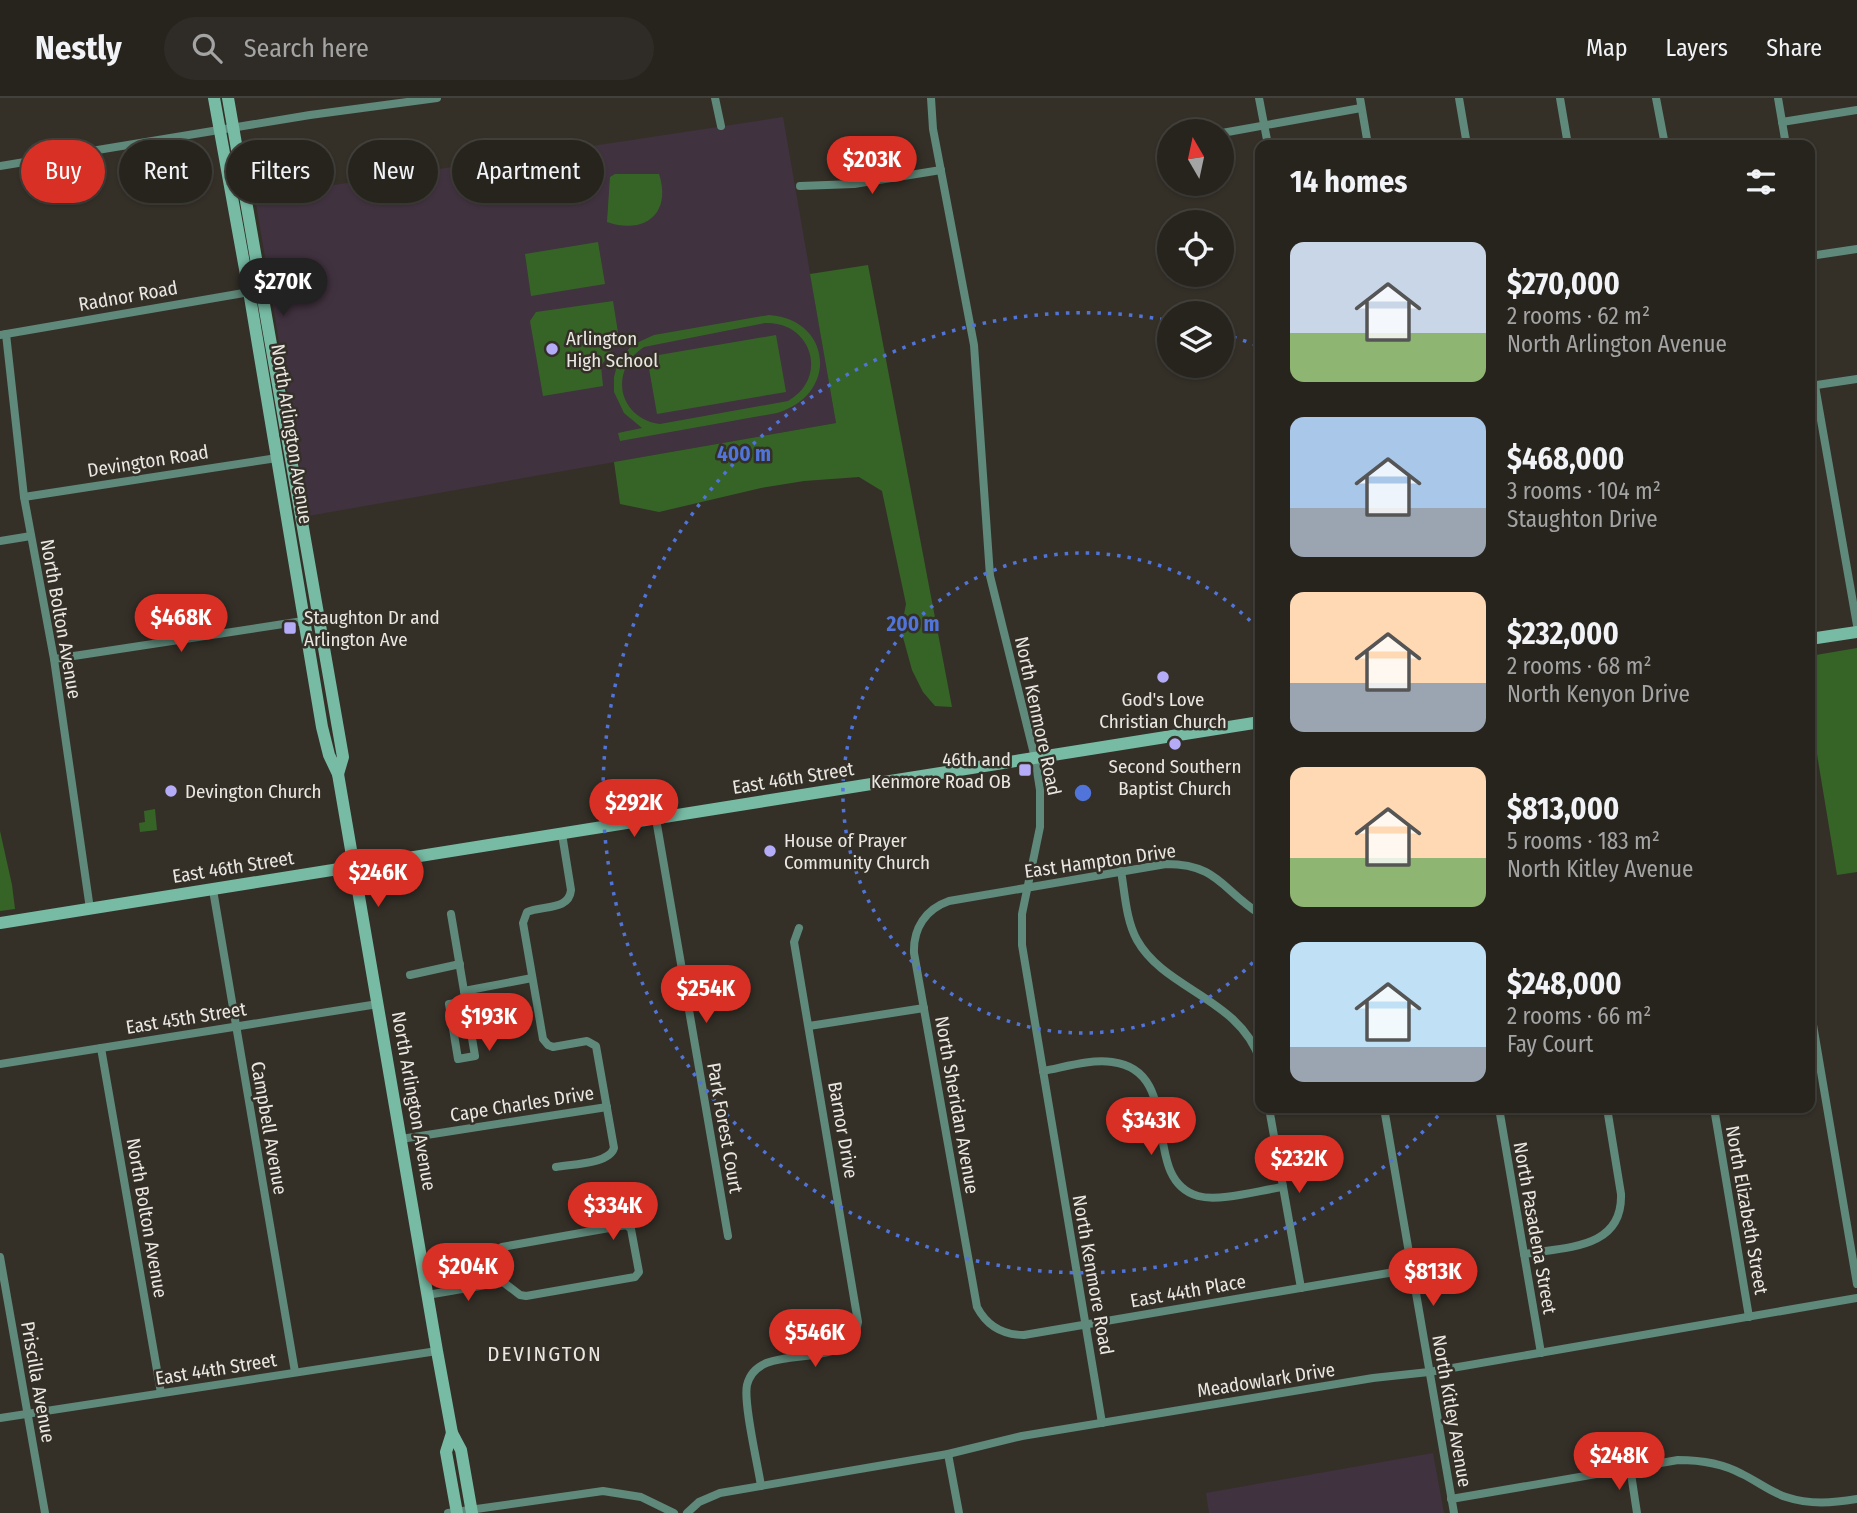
<!DOCTYPE html>
<html lang="en">
<head>
<meta charset="utf-8">
<style>
	body { margin:0; font-family:"Fira Sans Condensed",sans-serif; background:#2f2c27; color:#f1f3f6; height:100vh; display:flex; flex-direction:column; font-size:26px; white-space:nowrap }
	* { box-sizing:border-box; margin:0 }
	p { font-size:23px; color:#a4a4a4 }
	.icon { flex:none; width:38px; height:38px; fill:none; stroke:currentColor; stroke-width:2; stroke-linecap:round; stroke-linejoin:round }
	.map { position:relative; flex:1; overflow:hidden }
	.drawer { position:absolute; left:1255px; top:42px; width:560px; height:973px; display:flex; flex-direction:column; background:#27241e; border-radius:14px; box-shadow:0 2px 5px #0004,0 0 0 2px #43413c }
	.drawer>* { flex:none }
	.hud { position:absolute; left:21px; top:42px; width:665px; height:63px; display:flex; gap:14px }
	.needle { width:46px; rotate:351deg }
	.buttons { position:absolute; left:1157px; top:21px; display:grid; gap:14px }
	.buttons a { display:grid; place-items:center; width:77px; height:77px; border-radius:50%; background:#27241e; box-shadow:0 2px 5px #0004,0 0 0 2px #43413c; font-size:35px }
	.price { position:absolute; translate:-50% -60px; padding:0 16px; border-radius:24px; background:#d93025; color:#fff; font-size:23px; line-height:46px; filter:drop-shadow(0 2px 4px #0008) }
	.price::after { content:''; position:absolute; left:50%; top:42px; width:21px; height:16px; margin-left:-10px; background:inherit; clip-path:polygon(0 0,100% 0,50% 100%) }
	.price.current { background:#222; color:#fff }
	ul { padding:0; list-style:none }
	li { display:flex; align-items:center; gap:21px; height:175px; padding:0 35px }
	li span { display:grid; place-items:center; flex:none; width:196px; height:140px; border-radius:14px; color:#555 }
	li>.icon { margin-inline-start:auto }
	span .icon { width:84px; height:84px; fill:#fffc; stroke-width:1 }
	li b { font-size:30px }
	h2 { display:flex; justify-content:space-between; align-items:center; height:84px; padding:0 35px; font-size:30px }
	.chip { padding:0 24px; border-radius:32px; background:#27241e; box-shadow:0 2px 5px #0004,0 0 0 2px #43413c; font-size:24px; line-height:63px }
	.chip.current { background:#d93025; color:#fff }
	header { display:flex; align-items:center; gap:42px; box-sizing:border-box; height:98px; padding:0 35px; background:#27241e; border-bottom:2px solid #43413c }
	header strong { font-size:33px }
	nav { display:flex; gap:38px; margin-inline-start:auto; font-size:24px }
	.search { width:490px; height:63px; background:#2f2c27; display:flex; align-items:center; gap:18px; box-sizing:border-box; padding:0 24px; border-radius:38px; color:#a4a4a4; font-size:26px }
	.map>svg:first-child { display:block }
</style>
</head>
<body>
<header>
<strong>Nestly</strong>
<div class="search"><svg class="icon" aria-label="search" viewBox="0 0 24 24"><circle cx="10" cy="10" r="6"/><path d="M15 15l6 6"/></svg>Search here</div>
<nav><a>Map</a><a>Layers</a><a>Share</a></nav>
</header>
<div class="map">
<svg width="1857" height="1415" viewBox="0 0 1857 1415">
	<rect width="100%" height="100%" fill="#343028"/>
	<g fill="#41323f">
		<path d="M 783,19 L 836,325 L 308,418 L 255,99 Z"/>
		<path d="M 1433,1355 L 1444,1415 L 1209,1415 L 1206,1395 Z"/>
	</g>
	<g fill="#366427" fill-rule="evenodd">
		<path d="M 615,76 L 659,76 C 672,116 644,137 607,124 L 610,79 Z"/>
		<path d="M 598,144 L 605,186 L 531,198 L 525,156 Z"/>
		<path d="M 868,167 L 952,609 L 935,608 L 923,594 L 912,572 L 901,532 L 906,506 L 882,393 L 859,379 L 804,383 L 761,390 L 659,414 L 620,406 L 614,364 L 836,325 L 810,176 Z"/>
		<path d="M 613,203 L 619,241 L 601,268 L 603,288 L 543,298 L 530,223 L 536,214 Z"/>
		<path d="M 769,217 C 831,221 840,296 777,315 L 620,343 L 618,335 L 642,330 L 624,315 L 614,294 L 614,279 L 618,264 L 632,247 L 654,237 ZM 765,225 C 812,223 829,280 788,303 L 660,326 C 617,320 609,271 644,249 Z"/>
		<path d="M 776,237 L 786,294 L 657,316 L 647,259 Z"/>
		<path d="M 1857,550 L 1857,774 L 1837,777 L 1810,614 L 1810,558 Z"/>
		<path d="M 155,711 L 157,732 L 140,734 L 139,725 L 145,724 L 144,713 Z"/>
		<path d="M 0,733 L 12,787 L 15,811 L 0,813 Z"/>
	</g>
	<g fill="none" stroke-linecap="round" stroke-linejoin="round">
		<g stroke="#5f897a" stroke-width="8">
			<path d="M 715,0 L 721,28"/>
			<path d="M 931,0 L 933,31 L 974,247 L 990,478 L 1035,660 L 1040,692 L 1040,729 L 1022,816 L 1022,847 L 1102,1325"/>
			<path d="M 1259,0 L 1268,47"/>
			<path d="M 1360,0 L 1368,47"/>
			<path d="M 1459,0 L 1467,47"/>
			<path d="M 1560,0 L 1568,47"/>
			<path d="M 1656,0 L 1665,47"/>
			<path d="M 1778,0 L 1786,47"/>
			<path d="M 1782,24 L 1857,12"/>
			<path d="M 1222,35 L 1361,10"/>
			<path d="M 0,68 L 310,17 L 437,0"/>
			<path d="M 800,88 L 854,86 L 941,72"/>
			<path d="M 1810,158 L 1857,151"/>
			<path d="M 6,236 L 24,399 L 54,561 L 90,811"/>
			<path d="M 0,237 L 261,192"/>
			<path d="M 1810,288 L 1857,281"/>
			<path d="M 1815,288 L 1857,527"/>
			<path d="M 24,399 L 277,360"/>
			<path d="M 0,443 L 31,438"/>
			<path d="M 54,561 L 303,523"/>
			<path d="M 656,721 L 728,1138"/>
			<path d="M 1121,773 C 1125,796 1126,822 1137,842 C 1165,892 1239,900 1260,962"/>
			<path d="M 213,792 L 295,1274"/>
			<path d="M 451,816 L 475,958 L 458,961 L 449,906 L 466,904"/>
			<path d="M 1260,816 C 1222,792 1218,766 1166,766 L 949,803 C 926,811 913,830 914,855 L 977,1209 C 987,1228 1002,1237 1024,1237 L 1412,1171"/>
			<path d="M 410,877 L 460,866"/>
			<path d="M 464,893 L 532,880"/>
			<path d="M 1810,909 L 1857,1186"/>
			<path d="M 809,928 L 924,910"/>
			<path d="M 101,950 L 161,1295"/>
			<path d="M 0,966 L 378,906"/>
			<path d="M 1043,973 C 1065,969 1090,961 1112,964 C 1186,973 1138,1081 1198,1098 C 1220,1104 1260,1092 1283,1089"/>
			<path d="M 1269,1010 L 1301,1190"/>
			<path d="M 1384,1010 L 1454,1415"/>
			<path d="M 1499,1010 L 1541,1255"/>
			<path d="M 1714,1010 L 1749,1219"/>
			<path d="M 401,1041 L 607,1009"/>
			<path d="M 556,1069 C 572,1066 609,1066 614,1050 L 596,948 L 587,943 L 553,949 L 548,947 L 543,941 L 523,825 L 527,814 C 542,807 569,813 571,792 L 562,736"/>
			<path d="M 626,1127 L 631,1131 L 639,1174 L 635,1179 L 526,1198 L 520,1197 L 503,1184 L 498,1155 L 502,1149 Z"/>
			<path d="M 1524,1156 C 1564,1149 1623,1152 1621,1096 L 1607,1010"/>
			<path d="M 0,1159 L 45,1415"/>
			<path d="M 427,1197 L 503,1184"/>
			<path d="M 0,1320 L 437,1253"/>
			<path d="M 948,1356 L 959,1415"/>
			<path d="M 1630,1369 L 1637,1415"/>
			<path d="M 761,1388 C 758,1367 743,1305 747,1287 C 759,1238 849,1280 858,1224 L 794,844 L 799,830"/>
			<path d="M 1451,1401 L 1678,1362 C 1701,1362 1722,1365 1742,1376 C 1757,1383 1770,1394 1786,1399 C 1810,1407 1833,1405 1857,1401"/>
			<path d="M 448,1415 L 603,1393 L 641,1399 L 674,1415"/>
			<path d="M 687,1415 L 699,1404 L 720,1395 L 948,1356 L 1022,1338 L 1373,1280 L 1429,1274 L 1857,1200"/>
		</g>
		<g stroke="#77bba4" stroke-width="12">
			<path d="M 214,0 L 249,193 L 322,629 L 329,657 L 338,676 L 437,1253 L 452,1335 L 461,1352 L 472,1415"/>
			<path d="M 228,0 L 343,659 L 338,676"/>
			<path d="M 1810,541 L 1857,534"/>
			<path d="M 0,825 L 1260,624"/>
			<path d="M 452,1335 L 446,1354 L 457,1415"/>
		</g>
	</g>
	<g fill="none" stroke="#5074da" stroke-width="3.5" stroke-dasharray="3.5 7">
		<path d="M1260 857A240 240 0 1 1 1260 533"/>
		<path d="M1445 1010A480 480 0 1 1 1166 222M1223 236A480 480 0 0 1 1259 248"/>
	</g>
	<g fill="#b5acf8" stroke="#343028" stroke-width="2.5">
		<circle cx="552" cy="251" r="7"/>
		<rect x="283" y="523" width="14" height="14" rx="3.5"/>
		<circle cx="1163" cy="579" r="7"/>
		<circle cx="1175" cy="646" r="7"/>
		<rect x="1018" y="665" width="14" height="14" rx="3.5"/>
		<circle cx="171" cy="693" r="7"/>
		<circle cx="770" cy="753" r="7"/>
	</g>
	<g text-anchor="middle" dominant-baseline="central" stroke-width="5" stroke-linejoin="round" paint-order="stroke">
		<g font-size="19" fill="#eae7e2" stroke="#343028">
			<text transform="translate(128 198) rotate(-10)">Radnor Road</text>
			<text transform="translate(292 336) rotate(81)">North Arlington Avenue</text>
			<text transform="translate(148 363) rotate(-9)">Devington Road</text>
			<text transform="translate(61 521) rotate(80)">North Bolton Avenue</text>
			<text transform="translate(1038 618) rotate(78)">North Kenmore Road</text>
			<text transform="translate(793 680) rotate(-9)">East 46th Street</text>
			<text transform="translate(1100 763) rotate(-8)">East Hampton Drive</text>
			<text transform="translate(233 769) rotate(-9)">East 46th Street</text>
			<text transform="translate(186 920) rotate(-9)">East 45th Street</text>
			<text transform="translate(414 1003) rotate(80)">North Arlington Avenue</text>
			<text transform="translate(522 1006) rotate(-9)">Cape Charles Drive</text>
			<text transform="translate(957 1007) rotate(80)">North Sheridan Avenue</text>
			<text transform="translate(269 1030) rotate(80)">Campbell Avenue</text>
			<text transform="translate(725 1030) rotate(80)">Park Forest Court</text>
			<text transform="translate(843 1032) rotate(80)">Barnor Drive</text>
			<text transform="translate(1747 1112) rotate(80)">North Elizabeth Street</text>
			<text transform="translate(147 1120) rotate(80)">North Bolton Avenue</text>
			<text transform="translate(1535 1130) rotate(80)">North Pasadena Street</text>
			<text transform="translate(1093 1177) rotate(80)">North Kenmore Road</text>
			<text transform="translate(1188 1193) rotate(-10)">East 44th Place</text>
			<text transform="translate(216 1271) rotate(-9)">East 44th Street</text>
			<text transform="translate(1266 1282) rotate(-9)">Meadowlark Drive</text>
			<text transform="translate(38 1284) rotate(80)">Priscilla Avenue</text>
			<text transform="translate(1452 1313) rotate(80)">North Kitley Avenue</text>
		</g>
		<g font-size="19" fill="#eae7e2" stroke="#343028" text-anchor="start">
			<text x="566" y="240">Arlington<tspan x="566" dy="22">High School</tspan></text>
			<text x="304" y="519">Staughton Dr and<tspan x="304" dy="22">Arlington Ave</tspan></text>
			<text x="1163" y="601" text-anchor="middle">God's Love<tspan x="1163" dy="22">Christian Church</tspan></text>
			<text x="1011" y="661" text-anchor="end">46th and<tspan x="1011" dy="22">Kenmore Road OB</tspan></text>
			<text x="1175" y="668" text-anchor="middle">Second Southern<tspan x="1175" dy="22">Baptist Church</tspan></text>
			<text x="185" y="693">Devington Church</text>
			<text x="784" y="742">House of Prayer<tspan x="784" dy="22">Community Church</tspan></text>
		</g>
		<g font-size="21" letter-spacing="2" fill="#eae7e2" stroke="#343028">
			<text x="545" y="1256">DEVINGTON</text>
		</g>
	</g>
	<circle cx="1083" cy="695" r="10" fill="#5074da" stroke="#343028" stroke-width="3.5"/>
	<g font-size="21" text-anchor="middle" font-weight="bold" fill="#5074da" stroke="#343028" stroke-width="5" stroke-linejoin="round" paint-order="stroke">
		<text x="744" y="363">400 m</text>
		<text x="913" y="533">200 m</text>
	</g>
</svg>
<div class="buttons">
<a><svg class="needle" viewBox="-14 -14 28 28"><path d="M0-13l5 13h-10z" fill="#e53935"/><path d="M0 13l5-13h-10z" fill="#a4a4a4"/></svg></a>
<a><svg class="icon" aria-label="locate" viewBox="0 0 24 24"><circle cx="12" cy="12" r="6"/><path d="M12 2v4M12 18v4M2 12h4M18 12h4"/></svg></a>
<a><svg class="icon" aria-label="layers" viewBox="0 0 24 24"><path d="M12 4l9 5-9 5-9-5zM3 14l9 5 9-5"/></svg></a>
</div>
<b class="price" style="left:872px;top:98px">$203K</b>
<b class="price current" style="left:283px;top:220px">$270K</b>
<b class="price" style="left:181px;top:556px">$468K</b>
<b class="price" style="left:634px;top:741px">$292K</b>
<b class="price" style="left:378px;top:811px">$246K</b>
<b class="price" style="left:706px;top:927px">$254K</b>
<b class="price" style="left:489px;top:955px">$193K</b>
<b class="price" style="left:1151px;top:1059px">$343K</b>
<b class="price" style="left:1299px;top:1097px">$232K</b>
<b class="price" style="left:613px;top:1144px">$334K</b>
<b class="price" style="left:468px;top:1205px">$204K</b>
<b class="price" style="left:1433px;top:1210px">$813K</b>
<b class="price" style="left:815px;top:1271px">$546K</b>
<b class="price" style="left:1619px;top:1394px">$248K</b>
<div class="hud">
<a class="chip current">Buy</a>
<a class="chip">Rent</a>
<a class="chip">Filters</a>
<a class="chip">New</a>
<a class="chip">Apartment</a>
</div>
<section class="drawer">
<h2>14 homes<svg class="icon" aria-label="filters" viewBox="0 0 24 24"><path d="M4 7h16M4 17h16"/><circle cx="9" cy="7" r="2"/><circle cx="15" cy="17" r="2"/></svg></h2>
<ul>
<li><span style="background:linear-gradient(#c9d6e8 65%,#8fb573 0)"><svg class="icon" aria-label="home" viewBox="0 0 24 24"><path d="M3 11l9-7 9 7M6 9v11h12V9"/></svg></span><div><b>$270,000</b><p>2 rooms · 62 m²</p><p>North Arlington Avenue</p></div></li>
<li><span style="background:linear-gradient(#a9c7e8 65%,#9aa5b1 0)"><svg class="icon" aria-label="home" viewBox="0 0 24 24"><path d="M3 11l9-7 9 7M6 9v11h12V9"/></svg></span><div><b>$468,000</b><p>3 rooms · 104 m²</p><p>Staughton Drive</p></div></li>
<li><span style="background:linear-gradient(#ffd9b3 65%,#9aa5b1 0)"><svg class="icon" aria-label="home" viewBox="0 0 24 24"><path d="M3 11l9-7 9 7M6 9v11h12V9"/></svg></span><div><b>$232,000</b><p>2 rooms · 68 m²</p><p>North Kenyon Drive</p></div></li>
<li><span style="background:linear-gradient(#ffd9b3 65%,#8fb573 0)"><svg class="icon" aria-label="home" viewBox="0 0 24 24"><path d="M3 11l9-7 9 7M6 9v11h12V9"/></svg></span><div><b>$813,000</b><p>5 rooms · 183 m²</p><p>North Kitley Avenue</p></div></li>
<li><span style="background:linear-gradient(#bfe0f5 75%,#9aa5b1 0)"><svg class="icon" aria-label="home" viewBox="0 0 24 24"><path d="M3 11l9-7 9 7M6 9v11h12V9"/></svg></span><div><b>$248,000</b><p>2 rooms · 66 m²</p><p>Fay Court</p></div></li>
</ul>
</section>
</div>
</body>
</html>
